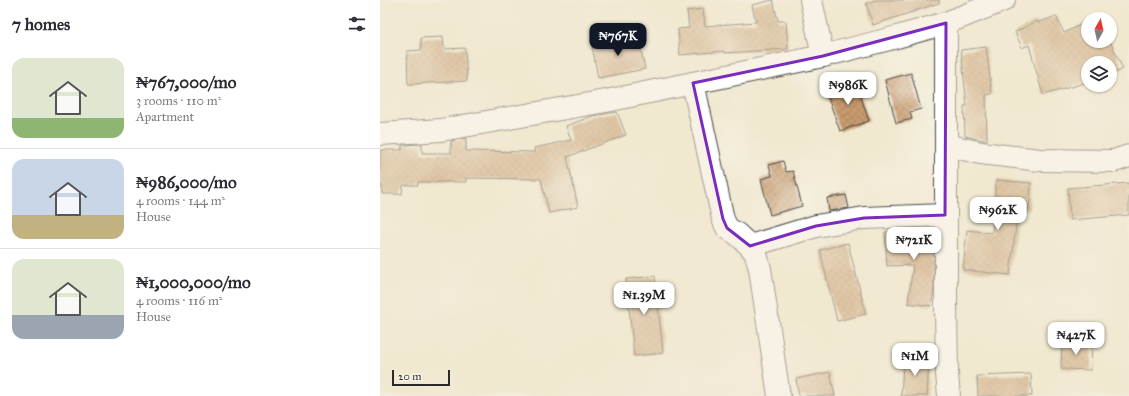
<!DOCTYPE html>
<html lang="en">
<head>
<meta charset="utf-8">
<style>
	body { margin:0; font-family:"IM FELL Great Primer",serif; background:#f2f2f3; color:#2b2b33; height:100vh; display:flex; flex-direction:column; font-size:15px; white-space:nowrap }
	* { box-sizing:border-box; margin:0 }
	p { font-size:13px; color:#7c7c81 }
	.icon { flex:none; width:22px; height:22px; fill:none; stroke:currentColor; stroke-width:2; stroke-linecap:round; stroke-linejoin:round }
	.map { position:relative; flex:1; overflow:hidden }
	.drawer { display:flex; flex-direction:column; background:#fff; width:380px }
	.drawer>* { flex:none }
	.needle { width:26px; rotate:8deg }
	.buttons { position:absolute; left:701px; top:12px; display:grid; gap:8px }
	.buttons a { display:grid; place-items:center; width:36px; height:36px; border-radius:50%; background:#fff; box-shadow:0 1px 3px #0004; font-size:20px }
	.scale { position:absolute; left:12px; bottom:10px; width:58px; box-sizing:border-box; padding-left:4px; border:2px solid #2b2b2b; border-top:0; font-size:11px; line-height:14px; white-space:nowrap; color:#2b2b2b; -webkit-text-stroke:3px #f7f3e8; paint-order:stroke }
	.price { position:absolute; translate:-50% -34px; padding:0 9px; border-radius:8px; background:#fff; color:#222; font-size:13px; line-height:26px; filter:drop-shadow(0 1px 2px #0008) }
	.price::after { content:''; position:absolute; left:50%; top:24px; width:12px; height:9px; margin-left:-6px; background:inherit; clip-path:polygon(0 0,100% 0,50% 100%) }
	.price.selected { background:#111827; color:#fff }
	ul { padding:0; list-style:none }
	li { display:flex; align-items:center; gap:12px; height:100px; padding:0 12px }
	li+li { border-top:1px solid #e1e1e2 }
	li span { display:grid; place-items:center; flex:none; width:112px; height:80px; border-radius:12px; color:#555 }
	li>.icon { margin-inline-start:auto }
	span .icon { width:48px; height:48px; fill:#fffc; stroke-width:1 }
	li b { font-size:17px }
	h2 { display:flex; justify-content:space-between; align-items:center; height:48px; padding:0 12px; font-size:17px }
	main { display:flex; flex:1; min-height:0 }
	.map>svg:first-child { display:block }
</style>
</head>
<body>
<main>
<section class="drawer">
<h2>7 homes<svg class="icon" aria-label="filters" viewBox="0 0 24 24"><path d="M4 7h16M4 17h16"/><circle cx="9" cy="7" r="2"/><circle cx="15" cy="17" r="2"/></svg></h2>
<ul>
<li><span style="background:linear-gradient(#dfe7d0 75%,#8fb573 0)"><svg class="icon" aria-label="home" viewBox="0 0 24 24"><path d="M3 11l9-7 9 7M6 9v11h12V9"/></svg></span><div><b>₦767,000/mo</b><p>3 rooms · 110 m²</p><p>Apartment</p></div></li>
<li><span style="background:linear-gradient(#c9d6e8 70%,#c2b280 0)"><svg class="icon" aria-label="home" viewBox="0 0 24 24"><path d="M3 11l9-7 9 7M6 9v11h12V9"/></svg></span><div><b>₦986,000/mo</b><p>4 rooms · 144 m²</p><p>House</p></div></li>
<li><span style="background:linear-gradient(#dfe7d0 70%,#9aa5b1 0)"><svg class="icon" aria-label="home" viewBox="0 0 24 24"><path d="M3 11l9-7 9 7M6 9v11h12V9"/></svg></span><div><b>₦1,000,000/mo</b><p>4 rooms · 116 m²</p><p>House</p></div></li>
</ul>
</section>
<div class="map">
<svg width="749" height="396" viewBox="0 0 749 396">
	<defs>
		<pattern id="building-cross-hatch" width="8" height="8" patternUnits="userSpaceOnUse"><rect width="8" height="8" fill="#ca9c70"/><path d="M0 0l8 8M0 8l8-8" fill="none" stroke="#a47f5c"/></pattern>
	</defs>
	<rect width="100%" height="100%" fill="#f7f3e8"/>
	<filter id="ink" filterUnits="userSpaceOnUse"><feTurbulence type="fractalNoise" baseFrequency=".025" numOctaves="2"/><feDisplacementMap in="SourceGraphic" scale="8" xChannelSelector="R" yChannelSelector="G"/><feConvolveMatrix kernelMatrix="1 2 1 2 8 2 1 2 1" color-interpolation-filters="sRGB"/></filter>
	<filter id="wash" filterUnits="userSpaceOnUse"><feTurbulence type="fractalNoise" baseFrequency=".012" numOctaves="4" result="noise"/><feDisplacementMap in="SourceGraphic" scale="16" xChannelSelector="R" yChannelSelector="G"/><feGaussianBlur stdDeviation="0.9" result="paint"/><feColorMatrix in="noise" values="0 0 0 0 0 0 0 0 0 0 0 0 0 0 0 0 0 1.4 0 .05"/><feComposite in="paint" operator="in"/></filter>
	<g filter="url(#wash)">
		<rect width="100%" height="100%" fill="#f0e8cf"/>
		<g id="blocks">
			<g fill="url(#building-cross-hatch)">
				<path d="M 393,0 L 398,21 L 406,21 L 408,49 L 345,53 L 344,51 L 300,55 L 298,29 L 309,28 L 307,11 L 323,9 L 325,26 L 376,22 L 372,5 Z"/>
				<path d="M 495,0 L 559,0 L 559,3 L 493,25 L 486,3 Z"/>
				<path d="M 676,16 L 684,33 L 708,21 L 708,41 L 730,41 L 743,69 L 730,75 L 730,63 L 708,63 L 708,82 L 663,95 L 649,45 L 642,48 L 635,32 L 657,21 L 658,23 Z"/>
				<path d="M 63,37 L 64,49 L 85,48 L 87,81 L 28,84 L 27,51 L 41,50 L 41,38 Z"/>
				<path d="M 258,37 L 265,69 L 218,78 L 212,46 L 220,44 L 220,42 L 241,38 L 241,40 Z"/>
				<path d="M 606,47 L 612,94 L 606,95 L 607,141 L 585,136 L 584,106 L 587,106 L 581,50 Z"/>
				<path d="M 531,73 L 541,109 L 530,112 L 532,119 L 516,123 L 505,80 Z"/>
				<path d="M 476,82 L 489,121 L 460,131 L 446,92 Z"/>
				<path d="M 237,112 L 246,135 L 187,157 L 198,207 L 169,213 L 161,179 L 86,178 L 86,182 L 38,182 L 38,185 L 23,185 L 22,194 L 2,194 L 2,185 L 0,185 L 0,150 L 22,150 L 22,145 L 42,144 L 42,153 L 71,153 L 71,141 L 86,138 L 86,151 L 155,152 L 154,148 L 191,140 L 186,126 L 213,116 Z"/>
				<path d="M 403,161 L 406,172 L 413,171 L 422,206 L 390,215 L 381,179 L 392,176 L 389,165 Z"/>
				<path d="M 616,180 L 651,183 L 649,210 L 638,209 L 630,275 L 583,270 L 587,230 L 612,233 Z"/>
				<path d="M 749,183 L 749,215 L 690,220 L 688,188 Z"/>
				<path d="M 466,195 L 469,208 L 449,211 L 447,198 Z"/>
				<path d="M 554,230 L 554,289 L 551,306 L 528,303 L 533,265 L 507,266 L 505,232 Z"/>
				<path d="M 468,243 L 486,314 L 457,321 L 440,250 Z"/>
				<path d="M 275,276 L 283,353 L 254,356 L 246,279 Z"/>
				<path d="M 682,342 L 712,343 L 711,370 L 681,369 Z"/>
				<path d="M 525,356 L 549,358 L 547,396 L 521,396 L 523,365 L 525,365 Z"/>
				<path d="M 450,372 L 455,396 L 419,396 L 416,379 Z"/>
				<path d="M 651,374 L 652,396 L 598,396 L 597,376 Z"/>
			</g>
		</g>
	</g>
	<g filter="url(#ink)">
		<use href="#blocks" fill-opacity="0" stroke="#494744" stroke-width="1"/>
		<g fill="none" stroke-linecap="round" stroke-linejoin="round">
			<defs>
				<g id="minor">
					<path d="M 431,0 L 443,56"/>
					<path d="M 566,23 L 566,309 L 567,374 L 569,396"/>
					<path d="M 313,83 L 343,219 L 347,228 L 357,234 L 370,246 L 376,254 L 380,269 L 399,396"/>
					<path d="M 0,134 L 61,130 L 226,101 L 443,56 L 517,37 L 566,23 L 624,0"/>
					<path d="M 566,145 L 601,153 L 660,160 L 734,161 L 749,156"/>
					<path d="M 370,246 L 436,226 L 484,218 L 565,215"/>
				</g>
			</defs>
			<use href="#minor" stroke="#494744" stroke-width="24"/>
			<use href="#minor" stroke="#fff" stroke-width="22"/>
		</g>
	</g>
	<path d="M0 0H749V396H0ZM 566,23 L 565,215 L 484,218 L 436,226 L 370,246 L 347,228 L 343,219 L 313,83 L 443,56 Z" fill="#f0e8cf" fill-opacity=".55" fill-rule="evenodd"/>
	<path fill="none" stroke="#7b2cbf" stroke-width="3" stroke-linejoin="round" d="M 566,23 L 565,215 L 484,218 L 436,226 L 370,246 L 347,228 L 343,219 L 313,83 L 443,56 Z"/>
</svg>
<div class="buttons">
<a><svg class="needle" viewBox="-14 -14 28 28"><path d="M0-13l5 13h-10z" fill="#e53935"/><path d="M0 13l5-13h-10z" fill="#7c7c81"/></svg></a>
<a><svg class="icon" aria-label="layers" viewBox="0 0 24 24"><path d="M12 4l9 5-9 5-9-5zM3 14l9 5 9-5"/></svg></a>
</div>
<div class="scale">20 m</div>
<b class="price selected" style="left:238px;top:57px">₦767K</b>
<b class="price" style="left:468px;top:106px">₦986K</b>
<b class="price" style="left:618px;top:231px">₦962K</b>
<b class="price" style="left:534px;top:261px">₦721K</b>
<b class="price" style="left:264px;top:316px">₦1.39M</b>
<b class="price" style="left:696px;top:356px">₦427K</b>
<b class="price" style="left:535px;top:377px">₦1M</b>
</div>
</main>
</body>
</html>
